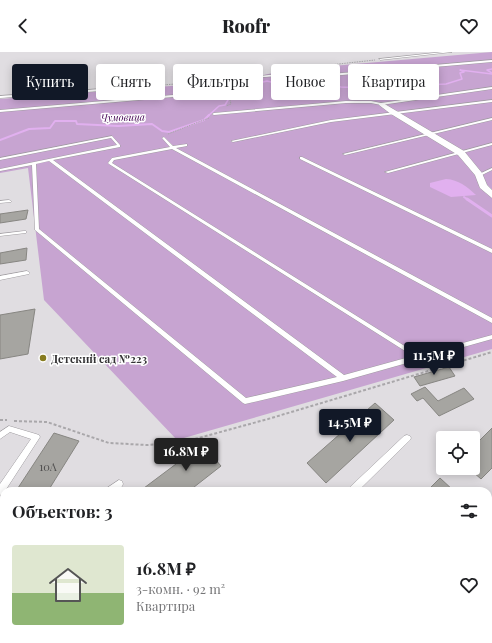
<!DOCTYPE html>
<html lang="ru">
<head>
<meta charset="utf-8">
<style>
	body { margin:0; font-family:"Playfair Display",serif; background:#f6f6f6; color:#202124; height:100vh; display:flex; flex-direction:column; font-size:15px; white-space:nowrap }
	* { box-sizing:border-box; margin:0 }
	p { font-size:13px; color:#757577 }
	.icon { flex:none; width:22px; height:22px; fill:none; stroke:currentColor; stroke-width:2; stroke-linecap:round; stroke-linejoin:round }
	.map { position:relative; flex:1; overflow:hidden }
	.drawer { position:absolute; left:0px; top:435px; width:492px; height:156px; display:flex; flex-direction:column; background:#fff; border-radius:12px 12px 0 0; box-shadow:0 2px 10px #0003 }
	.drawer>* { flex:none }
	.top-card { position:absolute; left:12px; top:12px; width:468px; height:36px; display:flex; gap:8px }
	.controls { position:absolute; left:436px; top:379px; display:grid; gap:8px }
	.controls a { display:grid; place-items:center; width:44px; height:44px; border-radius:4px; background:#fff; box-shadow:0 2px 10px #0003; font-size:20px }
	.price { position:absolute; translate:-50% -34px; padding:0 9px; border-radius:4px; background:#111827; color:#fff; font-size:13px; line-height:26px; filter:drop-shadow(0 1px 2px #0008) }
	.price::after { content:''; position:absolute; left:50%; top:24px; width:12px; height:9px; margin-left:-6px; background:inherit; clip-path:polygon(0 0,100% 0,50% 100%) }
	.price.active { background:#222; color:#fff }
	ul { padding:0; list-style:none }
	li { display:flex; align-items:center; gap:12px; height:100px; padding:0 12px }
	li+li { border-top:1px solid #e0e0e0 }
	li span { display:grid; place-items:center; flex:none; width:112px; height:80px; border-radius:4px; color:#555 }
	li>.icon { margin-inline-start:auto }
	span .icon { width:48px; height:48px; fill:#fffc; stroke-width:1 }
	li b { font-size:17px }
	h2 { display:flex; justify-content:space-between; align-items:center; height:48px; padding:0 12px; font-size:17px }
	.tag { padding:0 14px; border-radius:4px; background:#fff; box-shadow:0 2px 10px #0003; font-size:14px; line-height:36px }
	.tag.active { background:#111827; color:#fff }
	header { display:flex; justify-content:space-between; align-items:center; height:52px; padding:0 12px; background:#fff; font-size:18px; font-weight:800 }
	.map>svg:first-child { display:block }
</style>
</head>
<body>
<header><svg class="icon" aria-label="back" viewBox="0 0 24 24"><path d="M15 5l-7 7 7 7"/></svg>Roofr<svg class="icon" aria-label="heart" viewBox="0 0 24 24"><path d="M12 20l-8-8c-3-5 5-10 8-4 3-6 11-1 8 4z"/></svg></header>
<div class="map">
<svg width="492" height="591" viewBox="0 0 492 591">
	<rect width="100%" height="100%" fill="#e0dde1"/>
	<path fill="#c7a4d1" d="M 492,0 L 492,137 L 487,138 L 492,141 L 492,297 L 177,388 L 44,248 L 28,116 L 0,121 L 0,47 L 236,29 L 287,18 Z"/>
	<path fill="#e1b0ef" d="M 446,127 C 459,128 466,134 476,143 L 451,145 L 430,135 L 430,131 Z"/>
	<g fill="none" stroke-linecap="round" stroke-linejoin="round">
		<g stroke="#e1b0ef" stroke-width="1.5">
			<path d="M 492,17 L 487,18 L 492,21"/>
			<path d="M 381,39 L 397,36 L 405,39 L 426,40 L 428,38 L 426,33 L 446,32 L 462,27 L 460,21 L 464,20 L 460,18 L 492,22"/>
			<path d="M 208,64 L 219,54 L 225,53 L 228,48 L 225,41 L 226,38 L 223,37 L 226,35 L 243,35 L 267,29 L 275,31 L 273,28 L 276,25 L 286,31 L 298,29 L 298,27 C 313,28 327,33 341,35 C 353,36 364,32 375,38"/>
		</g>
		<g stroke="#e1b0ef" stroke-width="2">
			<path d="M 0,88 L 29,77 L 50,76 L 55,69 L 76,69 L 77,72 L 118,74 L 152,72 L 162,79 L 169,80 L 204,68 L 209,63"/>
			<path d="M 464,145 L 468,148"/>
		</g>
		<path stroke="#e1b0ef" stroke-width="3" d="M 467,147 L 492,164"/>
	</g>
	<g fill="#a6a5a1" stroke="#878682">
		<path d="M 28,158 L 26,167 L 0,171 L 0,162 Z"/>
		<path d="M 27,196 L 26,208 L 0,212 L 0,201 Z"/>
		<path d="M 35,257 L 28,302 L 0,307 L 0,263 Z"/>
		<path d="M 449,315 L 455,324 L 420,334 L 414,325 Z"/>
		<path d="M 425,335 L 438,349 L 464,336 L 474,347 L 439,364 L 423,346 L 417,349 L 411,342 Z"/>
		<path d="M 375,351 L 394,368 L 326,431 L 307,411 Z"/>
		<path d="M 492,376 L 492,416 L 481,427 L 473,420 L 473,395 Z"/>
		<path d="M 54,381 L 79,389 L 48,439 L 16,439 Z"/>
		<path d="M 203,393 L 221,414 L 189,439 L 140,439 L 176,412 L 174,408 L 190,397 L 193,400 Z"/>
		<path d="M 440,426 L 454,439 L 427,439 Z"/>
	</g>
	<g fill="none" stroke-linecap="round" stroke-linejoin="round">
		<defs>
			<g id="service">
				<path d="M 443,0 L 452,0 L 380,8 L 379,7 Z"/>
				<path d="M 492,8 L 492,10 L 319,25 L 279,24 L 251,26 L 250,25 L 279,22 L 319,23 Z"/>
				<path d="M 228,27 L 230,28 L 216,39 L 208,42 L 0,60 L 0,58 L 207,40 L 214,37 Z"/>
				<path d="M 145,34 L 144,36 L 0,46 L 0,44 Z"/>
				<path d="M 492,35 L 492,37 L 381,53 L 371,51 L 346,51 L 214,63 L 212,62 L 214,61 L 346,49 L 371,49 L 381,51 Z"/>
				<path d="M 492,48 L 492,50 L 331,70 L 233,90 L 231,89 L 331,68 Z"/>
				<path d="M 492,66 L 492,68 L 345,103 L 343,102 Z"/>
				<path d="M 112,84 L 120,93 L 120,95 L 53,108 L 344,323 L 413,304 L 109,112 L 108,111 L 112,106 L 170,95 L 162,86 L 164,85 L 173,94 L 187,92 L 187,94 L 176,96 L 492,266 L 492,271 L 172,97 L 114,108 L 112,111 L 419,303 L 492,283 L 492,287 L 343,329 L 245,352 L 243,351 L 35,178 L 32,113 L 0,119 L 0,117 L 117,93 L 111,86 L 0,108 L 0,106 ZM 49,109 L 337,325 L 246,346 L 39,177 L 36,112 Z"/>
				<path d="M 492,91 L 492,93 L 388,121 L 385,120 Z"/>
				<path d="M 300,105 L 302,105 L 492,197 L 492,201 L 300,107 Z"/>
				<path d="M 492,116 L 492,118 L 480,124 L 477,123 Z"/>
				<path d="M 9,148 L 11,149 L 11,150 L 0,151 L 0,149 Z"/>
				<path d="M 24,179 L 26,179 L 26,181 L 0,184 L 0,182 Z"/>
				<path d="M 27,219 L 30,221 L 29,222 L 0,228 L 0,224 Z"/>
				<path d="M 9,374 L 36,382 L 39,383 L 40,385 L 3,442 L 0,443 L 0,432 L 31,387 L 10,380 L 0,387 L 0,380 Z"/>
				<path d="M 407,383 L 410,384 L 411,386 L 410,388 L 358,439 L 348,439 L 349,436 L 404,384 Z"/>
				<path d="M 119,428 L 122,429 L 123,432 C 120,440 113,439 106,439 L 107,436 Z"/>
				<path d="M 193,587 L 205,587 L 203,591 L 191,591 Z"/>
				<path d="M 268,587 L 279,587 L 281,591 L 270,591 Z"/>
			</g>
			<g id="minor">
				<path d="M 379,51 L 383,51 L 464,99 L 482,121 L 487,133 L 492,138 L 492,146 L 480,136 L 475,123 L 458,103 L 391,62 L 379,53 Z"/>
				<path d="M 492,456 L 492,477 L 488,479 L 488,458 Z"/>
				<path d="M 373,587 L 396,587 L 395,591 L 372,591 Z"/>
			</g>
		</defs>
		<use href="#service" stroke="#9f9ca0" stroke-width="1"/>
		<use href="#minor" stroke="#9f9ca0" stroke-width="1"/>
		<g stroke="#a9a7aa" stroke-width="1" stroke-dasharray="1.5 1" stroke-linecap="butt">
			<path d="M 302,16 L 375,8"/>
			<path d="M 370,26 L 373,29 L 369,29 L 379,37 L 375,45"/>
			<path d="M 235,27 L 246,26"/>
			<path d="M 149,34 L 215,29"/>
			<path d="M 224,39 L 228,39 L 231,52 L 226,54"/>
			<path d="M 168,82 L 209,66"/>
		</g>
		<g stroke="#a9a7aa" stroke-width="2" stroke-dasharray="3 2" stroke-linecap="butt">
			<path d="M 0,368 L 7,368"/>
			<path d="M 14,369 L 47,370 L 109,391 L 147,393 L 184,390 L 268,367 L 492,300"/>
		</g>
		<use href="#service" fill="#fff" fill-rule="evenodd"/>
		<use href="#minor" fill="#fff" fill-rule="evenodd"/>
	</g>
	<circle fill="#877b20" stroke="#fff" stroke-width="1.5" cx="43" cy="306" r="4"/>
	<g text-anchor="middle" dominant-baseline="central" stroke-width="3" stroke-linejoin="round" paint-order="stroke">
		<g font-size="10" font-style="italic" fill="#450754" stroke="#fff">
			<text transform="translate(123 65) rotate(-1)">Чумовица</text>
		</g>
		<g font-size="11" font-weight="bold" fill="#333234" stroke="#fff" text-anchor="start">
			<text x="51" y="306">Детский сад №223</text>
		</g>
		<g font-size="11" fill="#504f4f">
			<text x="48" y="414">10А</text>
		</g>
	</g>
</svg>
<div class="controls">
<a><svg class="icon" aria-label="locate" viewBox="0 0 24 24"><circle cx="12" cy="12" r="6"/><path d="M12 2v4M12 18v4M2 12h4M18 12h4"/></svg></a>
</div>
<b class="price" style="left:434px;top:324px">11.5M ₽</b>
<b class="price" style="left:350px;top:391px">14.5M ₽</b>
<b class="price active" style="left:186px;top:420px">16.8M ₽</b>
<div class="top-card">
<a class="tag active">Купить</a>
<a class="tag">Снять</a>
<a class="tag">Фильтры</a>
<a class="tag">Новое</a>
<a class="tag">Квартира</a>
</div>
<section class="drawer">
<h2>Объектов: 3<svg class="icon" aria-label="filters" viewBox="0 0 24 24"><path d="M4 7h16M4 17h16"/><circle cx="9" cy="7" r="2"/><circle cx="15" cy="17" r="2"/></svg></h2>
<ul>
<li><span style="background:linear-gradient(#dfe7d0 60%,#8fb573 0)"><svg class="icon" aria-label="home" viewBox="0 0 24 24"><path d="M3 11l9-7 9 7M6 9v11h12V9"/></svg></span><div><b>16.8M ₽</b><p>3-комн. · 92 m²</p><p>Квартира</p></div><svg class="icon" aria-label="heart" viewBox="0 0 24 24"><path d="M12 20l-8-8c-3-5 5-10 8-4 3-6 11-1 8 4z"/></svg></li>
</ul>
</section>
</div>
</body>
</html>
